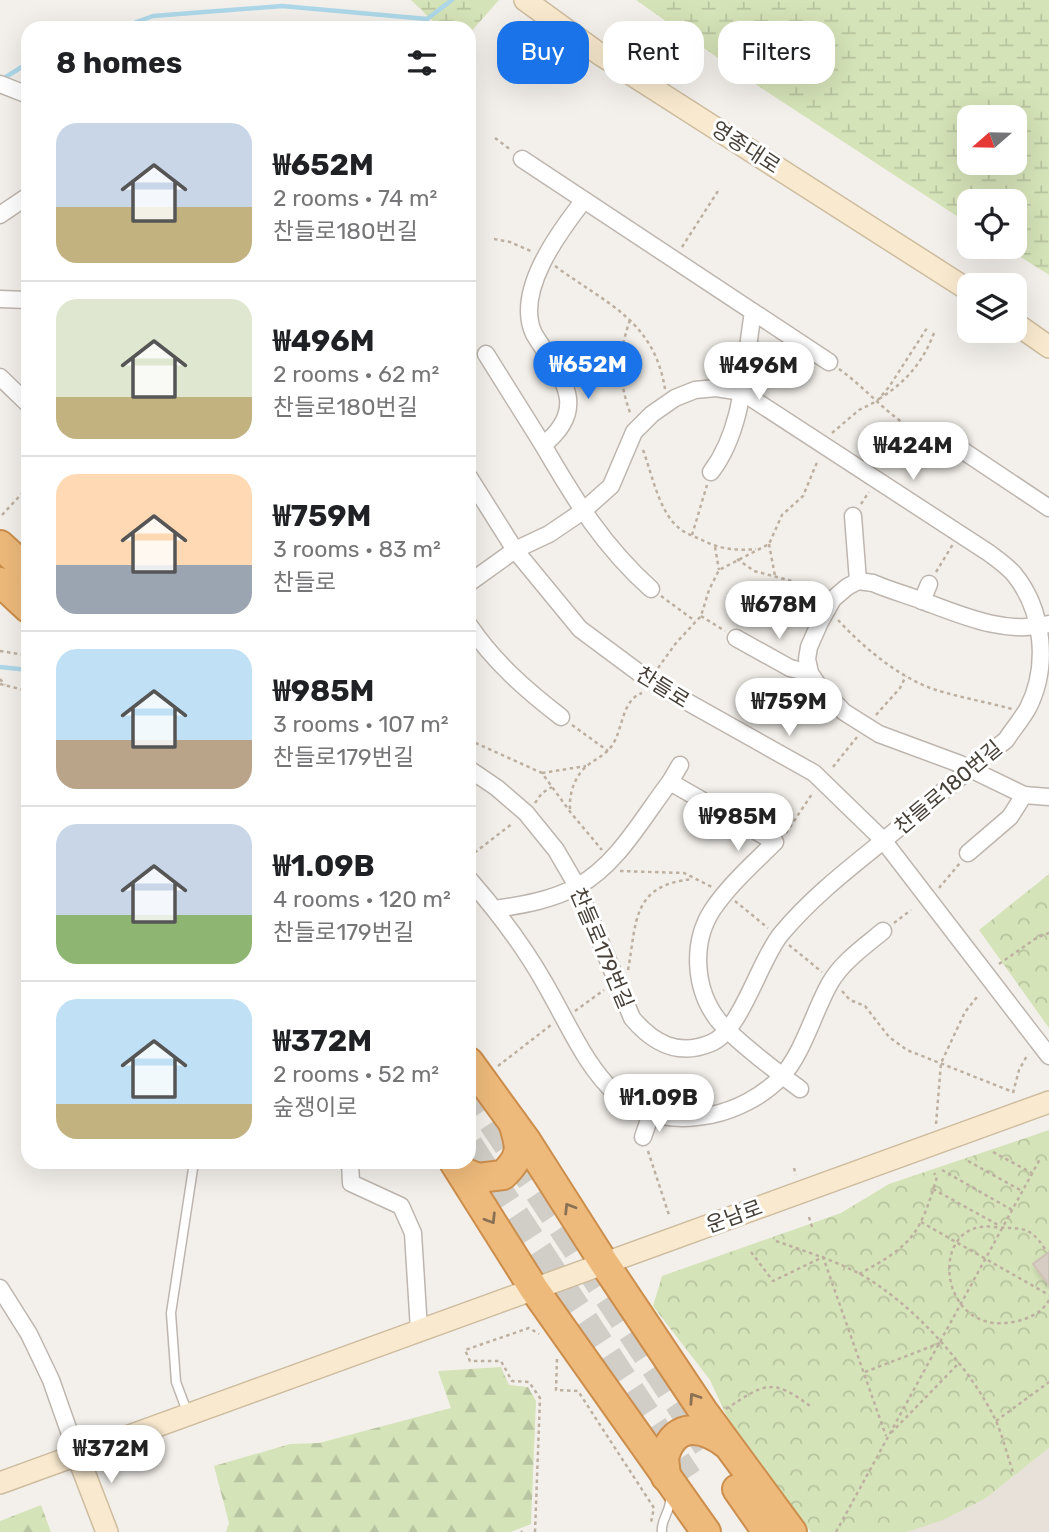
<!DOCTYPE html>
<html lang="en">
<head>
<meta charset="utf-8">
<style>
	body { margin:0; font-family:Rubik,"Noto Sans KR",sans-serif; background:#f6f6f6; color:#202124; height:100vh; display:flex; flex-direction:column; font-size:26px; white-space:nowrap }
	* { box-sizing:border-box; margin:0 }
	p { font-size:23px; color:#757577 }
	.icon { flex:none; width:38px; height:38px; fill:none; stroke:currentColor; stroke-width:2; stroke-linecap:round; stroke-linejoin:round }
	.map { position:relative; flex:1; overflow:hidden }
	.drawer { position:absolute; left:21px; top:21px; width:455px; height:1148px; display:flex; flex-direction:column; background:#fff; border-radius:21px; box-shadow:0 7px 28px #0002 }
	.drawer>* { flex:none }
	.banner { position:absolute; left:497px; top:21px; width:446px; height:63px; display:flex; gap:14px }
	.needle { width:46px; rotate:250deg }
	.fabs { position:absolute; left:957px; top:105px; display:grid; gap:14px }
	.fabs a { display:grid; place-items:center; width:70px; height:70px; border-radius:14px; background:#fff; box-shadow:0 7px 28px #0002; font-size:35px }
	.price { position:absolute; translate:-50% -60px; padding:0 16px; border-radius:24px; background:#fff; color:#222; font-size:23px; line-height:46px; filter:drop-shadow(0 2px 4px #0008) }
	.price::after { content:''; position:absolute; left:50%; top:42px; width:21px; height:16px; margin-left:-10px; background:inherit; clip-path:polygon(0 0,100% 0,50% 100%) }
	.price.on { background:#1a73e8; color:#fff }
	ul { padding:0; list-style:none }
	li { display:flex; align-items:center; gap:21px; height:175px; padding:0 35px }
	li+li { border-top:2px solid #e0e0e0 }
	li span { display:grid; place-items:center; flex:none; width:196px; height:140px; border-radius:21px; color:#555 }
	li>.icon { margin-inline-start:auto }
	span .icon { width:84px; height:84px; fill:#fffc; stroke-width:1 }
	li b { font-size:30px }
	h2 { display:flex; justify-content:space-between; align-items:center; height:84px; padding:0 35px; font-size:30px }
	.chip { padding:0 24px; border-radius:21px; background:#fff; box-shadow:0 7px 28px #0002; font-size:24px; line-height:63px }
	.chip.on { background:#1a73e8; color:#fff }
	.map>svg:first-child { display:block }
</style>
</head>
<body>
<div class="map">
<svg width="1049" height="1532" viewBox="0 0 1049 1532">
	<defs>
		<pattern id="forest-firs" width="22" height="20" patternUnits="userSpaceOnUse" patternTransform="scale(1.75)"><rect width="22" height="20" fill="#d5e3b8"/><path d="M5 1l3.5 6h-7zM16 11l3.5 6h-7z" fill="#b8c49f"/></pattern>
		<pattern id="wetland-marsh" width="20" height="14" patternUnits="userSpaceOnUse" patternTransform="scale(1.75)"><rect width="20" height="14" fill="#d5e3b8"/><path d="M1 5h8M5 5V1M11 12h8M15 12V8" fill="none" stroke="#b8c49f"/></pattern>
		<pattern id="park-crowns" width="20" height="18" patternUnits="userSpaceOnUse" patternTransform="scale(1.75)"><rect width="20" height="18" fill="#d5e3b8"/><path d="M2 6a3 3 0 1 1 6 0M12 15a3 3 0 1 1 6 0" fill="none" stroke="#b8c49f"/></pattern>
		<filter id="shadow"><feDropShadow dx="3.5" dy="3.5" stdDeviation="3.5" flood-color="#0004"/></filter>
	</defs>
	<rect width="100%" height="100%" fill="#f3f0eb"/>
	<path fill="#e7e1d9" d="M 1049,1448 L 1049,1532 L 905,1532 L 986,1498 Z"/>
	<g fill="url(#forest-firs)">
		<path d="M 501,1367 L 509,1385 L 528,1387 L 536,1401 L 531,1524 L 511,1532 L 226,1532 L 229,1523 L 214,1466 L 290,1444 L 319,1443 L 451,1408 L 438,1371 Z"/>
		<path d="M 41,1505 L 51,1532 L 0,1532 L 0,1521 Z"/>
	</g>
	<g fill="url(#wetland-marsh)" fill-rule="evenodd">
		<path d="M 411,0 L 499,0 L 469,34 L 469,28 L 440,28 Z"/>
		<path d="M 636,0 L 1049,0 L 1049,275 L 1005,247 L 1015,247 L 1015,201 L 970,201 L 969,224 L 749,80 ZM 970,117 L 1015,117 L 1015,163 L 970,163 Z"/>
	</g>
	<g fill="url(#park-crowns)">
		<path d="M 1049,874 L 1049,1028 L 979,930 Z"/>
		<path d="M 1049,1130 L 1049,1252 L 1033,1264 L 1049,1285 L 1049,1448 L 986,1498 L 943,1520 L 906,1532 L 811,1532 L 727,1417 L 710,1380 L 653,1306 L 662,1276 L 841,1213 L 889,1184 Z"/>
	</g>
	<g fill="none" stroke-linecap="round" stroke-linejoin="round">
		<g stroke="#aed8e9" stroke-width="4.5">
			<path d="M 120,28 L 153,16 L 282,6 L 427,19"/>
			<path d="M 428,28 L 427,19 L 452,0"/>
			<path d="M 1,80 L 28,63"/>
			<path d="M 0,667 L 28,670"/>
		</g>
	</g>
	<path fill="#d7cdc4" stroke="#cec1b5" stroke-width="2" filter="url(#shadow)" d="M 1049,1252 L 1049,1285 L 1033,1264 Z"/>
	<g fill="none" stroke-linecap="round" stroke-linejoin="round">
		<g stroke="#d1cdc7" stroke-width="28" stroke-dasharray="28 14" stroke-linecap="butt">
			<path d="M 469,1087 L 707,1446"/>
			<path d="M 469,1145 L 688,1478"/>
		</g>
		<defs>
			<g id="lane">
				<path d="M 188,1414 L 176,1382 L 171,1313 L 194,1162"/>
				<path d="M 662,1532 C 660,1520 672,1510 670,1497"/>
			</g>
			<g id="street">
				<path d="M 0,84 L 28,95"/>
				<path d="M 522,159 L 829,362"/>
				<path d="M 584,200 C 559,232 514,292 534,334 C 559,375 592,406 543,445 C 575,500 603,546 651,589"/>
				<path d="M 0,215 L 28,196"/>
				<path d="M 0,299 L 28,300"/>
				<path d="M 486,354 L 543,445"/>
				<path d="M 0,377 L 28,404"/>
				<path d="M 917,433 L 941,436 L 1049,508"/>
				<path d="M 711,472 C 745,427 744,365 753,312"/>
				<path d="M 469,477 L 515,550 L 580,629 L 650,681 L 814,773 L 883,840 L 1049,1056"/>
				<path d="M 853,516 L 858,581"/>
				<path d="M 469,583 L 515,550 L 549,534 L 583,511 L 611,486 L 634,432 L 652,414 L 675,398 L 695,390 L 716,388 L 742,392 L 989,553 C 997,559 1007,566 1014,574 C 1044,611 1049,667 1028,708 C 1022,719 1013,729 1006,740 C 965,773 924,807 883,841 C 847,870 811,898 781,934 C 759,961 741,1031 711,1043 C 678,1057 653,1043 632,1018 L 577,886 L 556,850 L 526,813 L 497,788 L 469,769"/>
				<path d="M 922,601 L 929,584"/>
				<path d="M 1049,624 C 1006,635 963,616 923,601 C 907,595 889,590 873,583 L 858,581 L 847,587 L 833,599 L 820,622 L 809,647 L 807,659 L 810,673 L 818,685 L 844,712 L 879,734 L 960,764 L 1024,795 L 1049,797"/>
				<path d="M 469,625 C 494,662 526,690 561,717"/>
				<path d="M 736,638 L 790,668 L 810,673"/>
				<path d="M 670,782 L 680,765"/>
				<path d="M 968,853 L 1010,817 L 1024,795"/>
				<path d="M 469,879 C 497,911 523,945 544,982 C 585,1052 609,1135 711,1115 C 736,1110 763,1096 781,1077 C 803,1054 814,1011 830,983 C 842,962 865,946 883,931"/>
				<path d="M 495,909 C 523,905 552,900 578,886 C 618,864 643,817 670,782 L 775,842 C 754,863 730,884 713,909 C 691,942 694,989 718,1020 C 736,1041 777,1072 800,1089"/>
				<path d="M 643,1137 L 651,1114"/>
				<path d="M 350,1162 L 351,1183 L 401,1206 L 413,1233 L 419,1330"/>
				<path d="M 0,1288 L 29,1334 L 51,1380 L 77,1454"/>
			</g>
			<g id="secondary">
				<path d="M 525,0 L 601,55 L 970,291"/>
				<path d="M 1015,323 L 1049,347"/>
				<path d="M 77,1454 L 107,1532"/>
				<path d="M 0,1483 L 1049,1102"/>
			</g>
			<g id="highway">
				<path d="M 0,545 L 28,571"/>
				<path d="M 0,582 L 28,608"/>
				<path d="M 469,1062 L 527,1142 L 604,1263 L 703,1411 L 792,1532"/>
				<path d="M 454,1162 L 534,1289 L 706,1532"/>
				<path d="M 461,1171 L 478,1178 L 503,1175 C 523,1156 521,1147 513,1123"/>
				<path d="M 666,1477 C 666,1470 663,1461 665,1454 C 676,1421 703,1427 725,1443"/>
				<path d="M 737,1489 L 767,1532"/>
			</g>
		</defs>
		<use href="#lane" stroke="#beb6ae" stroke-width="11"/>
		<use href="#street" stroke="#beb6ae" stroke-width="19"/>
		<use href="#secondary" stroke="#cebc9f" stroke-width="24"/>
		<use href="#highway" stroke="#cc8e4c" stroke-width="32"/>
		<g stroke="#beb0a1" stroke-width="2.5" stroke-dasharray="3.5 3.5" stroke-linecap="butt">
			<path d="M 495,138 L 511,150"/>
			<path d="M 494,239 L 510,242 L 533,252"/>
			<path d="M 682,247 L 718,191"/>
			<path d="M 555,266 C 605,303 654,320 665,389"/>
			<path d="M 630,320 C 618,354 618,381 631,415"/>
			<path d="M 839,369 C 863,386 881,408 906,425"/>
			<path d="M 879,399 C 906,382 923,362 934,333"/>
			<path d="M 832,433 L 859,410 L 877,401 L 889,387 L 927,328"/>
			<path d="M 643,450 C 652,474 659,512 679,528 C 686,534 696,537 704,541 C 720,549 738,551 756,549"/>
			<path d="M 861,504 L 869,492"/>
			<path d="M 2,515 L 28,487"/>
			<path d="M 692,535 L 707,485"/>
			<path d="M 769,544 L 775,576"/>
			<path d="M 715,547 L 719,570"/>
			<path d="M 737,559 L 754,571 L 792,581 L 814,603"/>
			<path d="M 936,572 L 953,544"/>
			<path d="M 661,596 L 695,621"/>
			<path d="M 701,616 L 725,631"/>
			<path d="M 838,620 C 863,647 897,676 933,689 C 958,697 986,702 1012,709"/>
			<path d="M 0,651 L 25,655"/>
			<path d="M 658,668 L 676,643 L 701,616 L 709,590 L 719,570 L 769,544 L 782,515 L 803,496 L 818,460"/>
			<path d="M 0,679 L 5,685"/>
			<path d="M 0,684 L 28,691"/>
			<path d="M 876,715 L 900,688 L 906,676"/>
			<path d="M 572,725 L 608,751"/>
			<path d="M 469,740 L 542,773 L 571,813 L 602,850"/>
			<path d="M 833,767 L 857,737"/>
			<path d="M 542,773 L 586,766"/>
			<path d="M 535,803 L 542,793 L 552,787"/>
			<path d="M 570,809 C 569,793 575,775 588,765 C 597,758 607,754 613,744 C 623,728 622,700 642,693"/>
			<path d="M 786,833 L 812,794"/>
			<path d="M 469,857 L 513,823"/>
			<path d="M 620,871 L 684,873 L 712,887"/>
			<path d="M 939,888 L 960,863"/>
			<path d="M 735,901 L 768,928"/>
			<path d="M 894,923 L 911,910"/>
			<path d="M 789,945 L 822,972"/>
			<path d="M 999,964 L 1038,937 L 1049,933"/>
			<path d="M 628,970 C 637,922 631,885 693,879"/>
			<path d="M 842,991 L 850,1000 L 865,1006 L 889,1037 L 907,1050 L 1013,1092"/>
			<path d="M 575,1011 L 604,990"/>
			<path d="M 498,1066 L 551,1025"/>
			<path d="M 1013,1093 L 1019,1070 L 1028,1054"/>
			<path d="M 936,1124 L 941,1063 L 965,1012 L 977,997"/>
			<path d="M 648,1151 L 669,1215"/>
			<path d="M 993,1152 L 1032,1173"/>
			<path d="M 968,1161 L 1022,1191"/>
			<path d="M 794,1168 L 796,1175"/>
			<path d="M 942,1170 L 1012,1210"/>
			<path d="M 933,1189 L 1000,1226"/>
			<path d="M 809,1217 L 812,1227"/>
			<path d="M 921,1222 L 1049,1295"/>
			<path d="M 776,1241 C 804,1251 834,1260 860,1274 C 911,1302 971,1368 996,1421 C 1003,1437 1007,1455 1013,1472"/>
			<path d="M 1045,1249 C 1028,1223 1020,1230 994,1227 C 927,1218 937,1337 1013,1322 C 1028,1319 1041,1314 1049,1300"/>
			<path d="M 751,1252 L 773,1281 L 823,1257 L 886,1436"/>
			<path d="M 859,1274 C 913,1245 920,1234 937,1177 L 934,1173"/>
			<path d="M 557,1359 L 556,1390 L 578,1391 L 654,1508 L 651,1522"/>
			<path d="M 865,1372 L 940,1343"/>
			<path d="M 726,1409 C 764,1384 772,1377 810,1406"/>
			<path d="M 996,1421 L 1049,1382"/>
			<path d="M 891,1433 L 959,1363"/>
			<path d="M 521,1531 L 522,1532"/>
			<path d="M 535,1532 L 540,1398 L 529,1382 L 512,1381 L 501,1361 L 470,1361 L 465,1350 L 529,1328 L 539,1334"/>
			<path d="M 836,1532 L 1040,1159"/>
		</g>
		<use href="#lane" stroke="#fff" stroke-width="8"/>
		<use href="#street" stroke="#fff" stroke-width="16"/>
		<use href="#secondary" stroke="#f9eacf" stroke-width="21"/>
		<use href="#highway" stroke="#eeba7b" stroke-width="28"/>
	</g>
	<defs><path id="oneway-chevron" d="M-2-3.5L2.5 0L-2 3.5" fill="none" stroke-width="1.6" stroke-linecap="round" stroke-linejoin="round" transform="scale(1.75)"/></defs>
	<g stroke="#8a7153">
		<use href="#oneway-chevron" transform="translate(569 1208) rotate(-122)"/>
		<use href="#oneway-chevron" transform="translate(491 1219) rotate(58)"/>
		<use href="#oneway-chevron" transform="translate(694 1398) rotate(-124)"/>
	</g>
	<g text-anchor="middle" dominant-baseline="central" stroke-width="6" stroke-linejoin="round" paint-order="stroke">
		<g font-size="21" fill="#474039" stroke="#fff">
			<text transform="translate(746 147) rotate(33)">영종대로</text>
			<text transform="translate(663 687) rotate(32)">찬들로</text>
			<text transform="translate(948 787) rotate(-40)">찬들로180번길</text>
			<text transform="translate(602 948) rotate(67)">찬들로179번길</text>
			<text transform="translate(734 1216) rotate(-20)">운남로</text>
		</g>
	</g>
</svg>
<div class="fabs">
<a><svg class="needle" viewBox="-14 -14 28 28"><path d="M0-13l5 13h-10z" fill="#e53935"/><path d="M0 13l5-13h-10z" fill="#757577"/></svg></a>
<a><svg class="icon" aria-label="locate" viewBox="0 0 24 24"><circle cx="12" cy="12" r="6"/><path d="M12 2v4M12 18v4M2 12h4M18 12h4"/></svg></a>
<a><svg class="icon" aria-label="layers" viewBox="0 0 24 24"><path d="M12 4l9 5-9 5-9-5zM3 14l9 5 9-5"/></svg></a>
</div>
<b class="price on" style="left:588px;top:401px">₩652M</b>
<b class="price" style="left:759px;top:402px">₩496M</b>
<b class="price" style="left:913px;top:482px">₩424M</b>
<b class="price" style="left:779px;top:641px">₩678M</b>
<b class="price" style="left:789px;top:738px">₩759M</b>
<b class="price" style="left:738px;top:853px">₩985M</b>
<b class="price" style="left:659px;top:1134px">₩1.09B</b>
<b class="price" style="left:111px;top:1485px">₩372M</b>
<div class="banner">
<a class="chip on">Buy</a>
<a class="chip">Rent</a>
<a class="chip">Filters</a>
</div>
<section class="drawer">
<h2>8 homes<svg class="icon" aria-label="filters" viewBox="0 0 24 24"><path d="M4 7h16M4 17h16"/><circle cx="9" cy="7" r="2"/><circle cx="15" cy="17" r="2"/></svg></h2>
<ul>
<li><span style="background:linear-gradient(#c9d6e8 60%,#c2b280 0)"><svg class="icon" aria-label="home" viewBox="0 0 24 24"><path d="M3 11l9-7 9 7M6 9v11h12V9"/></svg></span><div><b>₩652M</b><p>2 rooms · 74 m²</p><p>찬들로180번길</p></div></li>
<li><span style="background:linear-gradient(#dfe7d0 70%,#c2b280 0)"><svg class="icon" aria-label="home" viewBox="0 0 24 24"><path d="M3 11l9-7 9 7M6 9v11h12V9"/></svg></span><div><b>₩496M</b><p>2 rooms · 62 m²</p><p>찬들로180번길</p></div></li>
<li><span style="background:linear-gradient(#ffd9b3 65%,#9aa5b1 0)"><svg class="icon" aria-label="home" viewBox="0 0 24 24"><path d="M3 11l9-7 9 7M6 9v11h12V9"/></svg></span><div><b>₩759M</b><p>3 rooms · 83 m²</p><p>찬들로</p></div></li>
<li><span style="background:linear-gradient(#bfe0f5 65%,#b9a48a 0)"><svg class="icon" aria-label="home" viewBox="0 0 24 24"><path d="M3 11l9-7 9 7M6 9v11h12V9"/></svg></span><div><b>₩985M</b><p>3 rooms · 107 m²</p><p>찬들로179번길</p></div></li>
<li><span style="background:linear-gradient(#c9d6e8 65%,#8fb573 0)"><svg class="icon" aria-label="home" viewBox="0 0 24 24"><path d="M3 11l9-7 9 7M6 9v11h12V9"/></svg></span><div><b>₩1.09B</b><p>4 rooms · 120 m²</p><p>찬들로179번길</p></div></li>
<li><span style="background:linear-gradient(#bfe0f5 75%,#c2b280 0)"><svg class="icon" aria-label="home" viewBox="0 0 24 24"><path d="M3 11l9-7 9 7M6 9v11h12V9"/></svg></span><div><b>₩372M</b><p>2 rooms · 52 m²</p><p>숲쟁이로</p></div></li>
</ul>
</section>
</div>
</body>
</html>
